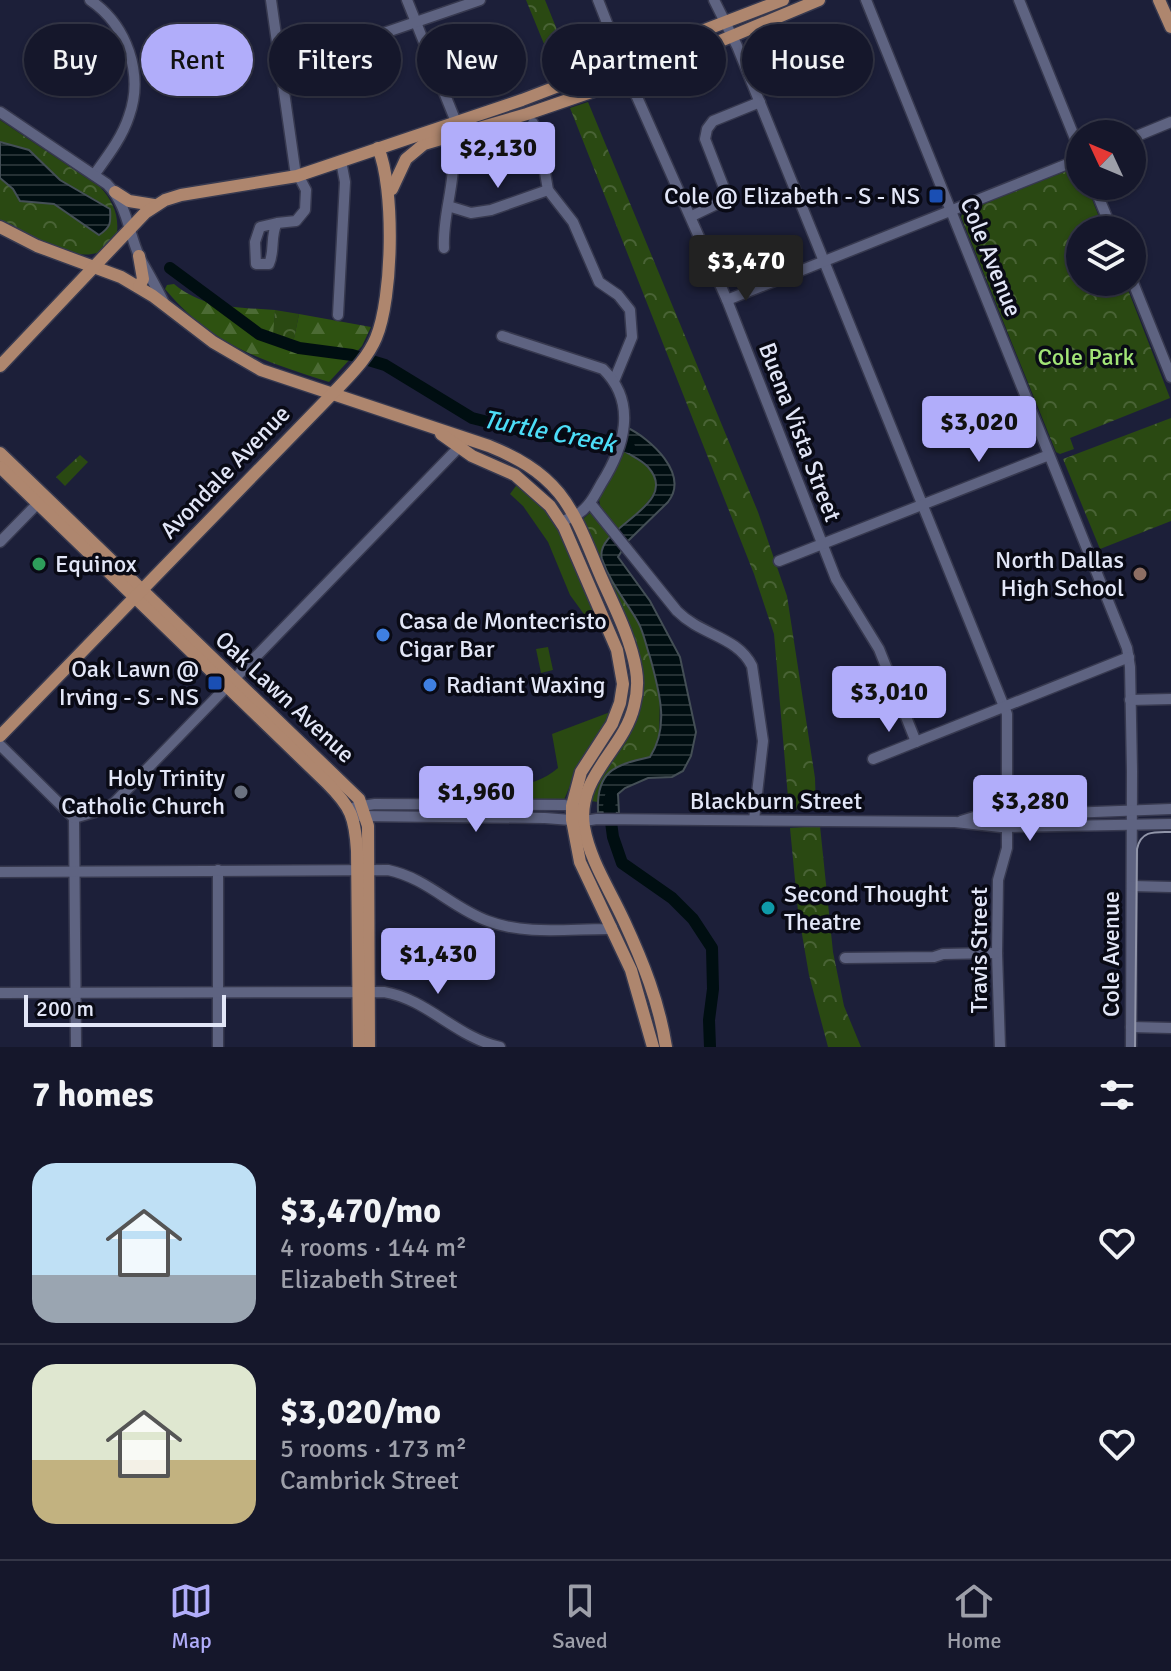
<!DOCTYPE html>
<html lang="en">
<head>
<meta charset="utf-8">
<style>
	body { margin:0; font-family:Signika,sans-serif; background:#222437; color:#f1f3f6; height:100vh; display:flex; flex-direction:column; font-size:30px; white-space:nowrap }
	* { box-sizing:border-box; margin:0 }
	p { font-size:26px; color:#9d9fa9 }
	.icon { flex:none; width:44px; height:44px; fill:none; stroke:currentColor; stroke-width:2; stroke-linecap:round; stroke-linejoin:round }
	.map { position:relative; height:1047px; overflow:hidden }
	.side { display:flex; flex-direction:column; background:#15172b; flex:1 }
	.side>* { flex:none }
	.top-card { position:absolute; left:24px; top:24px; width:1124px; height:72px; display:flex; gap:16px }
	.needle { width:52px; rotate:314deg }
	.controls { position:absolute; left:1066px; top:120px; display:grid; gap:16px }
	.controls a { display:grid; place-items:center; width:80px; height:80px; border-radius:50%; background:#15172b; box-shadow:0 2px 6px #0004,0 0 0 2px #343647; font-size:40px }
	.scale { position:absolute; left:24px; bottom:20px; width:202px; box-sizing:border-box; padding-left:8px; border:4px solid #e2e6f7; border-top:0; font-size:22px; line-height:28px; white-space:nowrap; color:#e2e6f7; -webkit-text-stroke:6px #090a15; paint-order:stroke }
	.price { position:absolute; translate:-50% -68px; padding:0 18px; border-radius:8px; background:#b1adfa; color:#111; font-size:26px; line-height:52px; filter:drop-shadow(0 2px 4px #0008) }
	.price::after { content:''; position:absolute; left:50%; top:48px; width:24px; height:18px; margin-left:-12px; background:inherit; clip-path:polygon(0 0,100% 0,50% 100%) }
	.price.selected { background:#222; color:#fff }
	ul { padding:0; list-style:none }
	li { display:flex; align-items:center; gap:24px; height:200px; padding:0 32px }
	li+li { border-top:2px solid #343647 }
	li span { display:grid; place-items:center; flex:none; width:224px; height:160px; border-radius:24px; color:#555 }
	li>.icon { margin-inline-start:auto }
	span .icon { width:96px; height:96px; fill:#fffc; stroke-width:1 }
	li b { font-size:34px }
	h2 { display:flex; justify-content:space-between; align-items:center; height:96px; padding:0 32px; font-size:34px }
	.pill { padding:0 28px; border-radius:36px; background:#15172b; box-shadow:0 2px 6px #0004,0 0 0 2px #343647; font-size:28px; line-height:72px }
	.pill.selected { background:#b1adfa; color:#111 }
	.tab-bar { display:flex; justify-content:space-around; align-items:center; height:112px; border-top:2px solid #343647; background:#15172b; font-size:22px; color:#9d9fa9 }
	.tab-bar a { display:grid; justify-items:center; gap:4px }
	.tab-bar .selected { color:#b1adfa }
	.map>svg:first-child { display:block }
</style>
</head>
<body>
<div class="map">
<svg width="1171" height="1047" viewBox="0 0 1171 1047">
	<defs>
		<pattern id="forest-firs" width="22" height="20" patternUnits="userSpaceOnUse" patternTransform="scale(2)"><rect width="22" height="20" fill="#2e5211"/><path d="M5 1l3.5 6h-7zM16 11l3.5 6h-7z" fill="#4c6b34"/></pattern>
		<pattern id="park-crowns" width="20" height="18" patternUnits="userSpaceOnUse" patternTransform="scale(2)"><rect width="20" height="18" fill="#2a4912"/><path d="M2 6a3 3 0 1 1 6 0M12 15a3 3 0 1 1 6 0" fill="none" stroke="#496335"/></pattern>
		<pattern id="water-rules" width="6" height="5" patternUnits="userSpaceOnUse" patternTransform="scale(2)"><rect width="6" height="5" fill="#000e11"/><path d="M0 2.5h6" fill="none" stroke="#253134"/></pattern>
	</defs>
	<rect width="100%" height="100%" fill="#1c1f39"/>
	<g fill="#2a4912">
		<path d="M 624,452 C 681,481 650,501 617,531 L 601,511 L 599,499 Z"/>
		<path d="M 518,483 L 545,509 L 559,530 L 600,629 L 594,628 L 570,595 L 548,542 L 523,506 L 510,494 Z"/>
		<path d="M 548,647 L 553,670 L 541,673 L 536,649 Z"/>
		<path d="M 613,711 L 579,764 L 564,800 L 466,799 L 462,796 L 462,787 C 495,788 532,791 558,768 L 552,734 Z"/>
	</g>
	<path fill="url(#forest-firs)" d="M 174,284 C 204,309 237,307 275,310 L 274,335 L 294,338 L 299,314 L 371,327 L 362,346 L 329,382 C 261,360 213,346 165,289 L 167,285 Z"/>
	<g fill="url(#park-crowns)">
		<path d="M 526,0 L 545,0 L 572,67 L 565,69 L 568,79 L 560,83 Z"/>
		<path d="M 588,102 L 758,512 L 787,596 L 815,778 L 816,810 L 789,809 L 774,634 L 754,574 L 570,108 Z"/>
		<path d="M 0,120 L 100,187 C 112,200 119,214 117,232 C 116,239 112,242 107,247 C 84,270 22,234 0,220 Z"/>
		<path d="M 1079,166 L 1080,186 L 1087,186 L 1104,230 L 1080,230 L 1080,282 L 1125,282 L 1170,398 L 1070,438 L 1074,449 L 1060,454 L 1056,452 L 961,217 L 963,212 Z"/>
		<path d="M 275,310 L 299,314 L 294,339 L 273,335 Z"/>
		<path d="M 1171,418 L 1171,521 L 1100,549 L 1063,459 Z"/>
		<path d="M 80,455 L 88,462 L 65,486 L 56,477 Z"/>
		<path d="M 591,512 L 612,534 L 604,543 L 615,588 L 641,626 L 660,689 L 659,743 L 650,757 L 636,760 L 598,797 L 598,802 L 591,801 L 597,778 L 629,735 L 636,718 L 642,686 L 584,523 L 584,518 Z"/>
		<path d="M 820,826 L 833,952 L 844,1006 L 861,1047 L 828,1047 L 809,975 L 798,911 L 790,828 Z"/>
	</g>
	<g fill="url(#water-rules)" stroke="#444f56" stroke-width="2">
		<path d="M 0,142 L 29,150 L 60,180 L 110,209 C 111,223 111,227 99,235 L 54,204 L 20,201 L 13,189 L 0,178 Z"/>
		<path d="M 626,427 C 650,438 690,474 668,502 L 628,541 L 618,557 L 650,601 L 680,657 L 696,732 L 691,756 L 683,771 L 672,777 L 648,778 L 625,788 L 618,794 L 619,813 L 598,812 C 596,771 614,765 650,757 C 670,726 659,691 650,657 C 646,646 644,633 638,622 C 626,601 610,583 602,559 C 593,527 683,506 648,467 C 641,459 631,456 623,450 Z"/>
	</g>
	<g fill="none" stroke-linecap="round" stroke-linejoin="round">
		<g stroke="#000e11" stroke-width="12">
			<path d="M 170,268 L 259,334 L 299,348 L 352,355 L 385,365 L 472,418 L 543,436 L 584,435 L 629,447"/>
			<path d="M 611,796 L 609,807 L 613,837 L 622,863 L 672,898 L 693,919 L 712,948 L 713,989 L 709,1020 L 710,1047"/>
		</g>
		<defs>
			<g id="minor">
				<path d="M 90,0 C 127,25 144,74 129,116 C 122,138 107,157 94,175"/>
				<path d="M 271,0 L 295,169 L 306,190 L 305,210 L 296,221 L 277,223 C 270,236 275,251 269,264 L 256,264 L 255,242 L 260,227 L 277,223"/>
				<path d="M 407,0 L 458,127"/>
				<path d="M 598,0 L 629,79 L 727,300 L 836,579 L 879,649 L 916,742"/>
				<path d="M 714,0 L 737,46 L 1007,714 L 1007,848 L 998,880 L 997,953 L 1000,1047"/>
				<path d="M 866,0 L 1127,648 L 1130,667 L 1132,771 L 1131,1047"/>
				<path d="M 1019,0 L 1080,151"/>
				<path d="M 279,69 L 480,0"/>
				<path d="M 0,112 L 107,184 C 128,205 128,233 140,258 C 148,273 157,288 164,303"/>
				<path d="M 533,123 L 539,137 L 548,190 L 573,222 L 599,282 L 618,295 L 630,310 L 632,337 L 614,381"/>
				<path d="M 1132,138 L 1171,122"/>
				<path d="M 1094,186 L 1112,230"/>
				<path d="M 448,206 L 471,213 L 491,210 L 548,190"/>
				<path d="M 692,216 L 721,202 L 726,193 L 705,139 L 707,129 L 713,121 L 760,102"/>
				<path d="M 444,248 C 442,214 457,182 452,147"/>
				<path d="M 1132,280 L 1171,377"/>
				<path d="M 727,300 L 1080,159"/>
				<path d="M 338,315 L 345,182 L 341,161"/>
				<path d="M 502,336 L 603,369 C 638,403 624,448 601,484 C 595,495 589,507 578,514 C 573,517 567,519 561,522"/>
				<path d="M 590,503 L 677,611 C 702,636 737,636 752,666 L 763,741 L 754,820"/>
				<path d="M 0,542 L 43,498"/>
				<path d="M 779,561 L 1049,455"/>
				<path d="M 1130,700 L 1171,699"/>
				<path d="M 0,745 L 74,818 L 76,1047"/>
				<path d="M 873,759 L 1129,657"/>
				<path d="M 355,807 L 375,804 L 565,805 L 578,808"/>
				<path d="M 358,816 L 545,818 L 584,821 L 597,819 L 955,822 L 1001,827 L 1171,824"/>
				<path d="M 74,818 L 105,809 L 114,803 L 464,442"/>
				<path d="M 961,821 L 974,817 L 1017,815 L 1171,809"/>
				<path d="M 218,870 L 218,1047"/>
				<path d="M 0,872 L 388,870 C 427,878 452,908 488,921 C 524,935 568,929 606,929 L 612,927"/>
				<path d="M 1132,886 L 1171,887"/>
				<path d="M 845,958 L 934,957 L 943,954 L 997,953"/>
				<path d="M 0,993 L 384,992 C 427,999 456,1037 500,1047"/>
				<path d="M 1131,1027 L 1171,1028"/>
			</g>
			<g id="major">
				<path d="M 1159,0 L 1171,27"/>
				<path d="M 392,189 L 406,159 L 424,144 L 527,114 L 629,79 L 819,0"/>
				<path d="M 115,192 L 129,201 L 154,205"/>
				<path d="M 0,227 L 37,246 L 121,277 L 153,296 L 213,342 L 261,370 L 489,446 C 516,457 540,470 559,493 C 579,518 589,550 602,579 C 615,608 631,639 636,670 C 638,682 637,695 634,706 C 624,750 576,776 584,827 C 590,861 610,890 624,921 C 643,962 659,1002 666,1047"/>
				<path d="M 139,287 L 143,279 L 139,256"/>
				<path d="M 0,366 L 145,213 L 165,200 L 181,195 L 297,176 L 522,100 L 783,0"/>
				<path d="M 441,434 L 472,456 L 515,475 L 550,506 L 564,527 L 617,650 L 623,684 L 620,703 L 612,724 L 581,772 L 572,806 L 572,820 L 580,862 L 631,970 L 653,1047"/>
				<path d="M 0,453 L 359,799 L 368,826 L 369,1047"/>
				<path d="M 0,467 L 327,783 C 351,807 355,817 357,851 L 359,1047"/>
				<path d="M 0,736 L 339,387 C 353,372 368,357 376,338 C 393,298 395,187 378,148"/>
			</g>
		</defs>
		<use href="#minor" stroke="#37394f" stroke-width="13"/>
		<use href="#major" stroke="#37394f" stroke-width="15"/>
		<use href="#minor" stroke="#5e6381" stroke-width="10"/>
		<use href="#major" stroke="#ae866e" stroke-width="12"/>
		<path stroke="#9195a9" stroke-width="2" d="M 1135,1047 L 1137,849 C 1141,830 1155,832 1171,832"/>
	</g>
	<g fill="#1a4fb4" stroke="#090a15" stroke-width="3">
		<rect x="928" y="188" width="16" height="16" rx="4"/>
		<rect x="207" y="675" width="16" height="16" rx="4"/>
	</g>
	<circle fill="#2e9e5b" stroke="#090a15" stroke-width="3" cx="39" cy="564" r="8"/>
	<circle fill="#8d6e63" stroke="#090a15" stroke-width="3" cx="1140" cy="574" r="8"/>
	<g fill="#3f7fe0" stroke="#090a15" stroke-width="3">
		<circle cx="383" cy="635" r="8"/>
		<circle cx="430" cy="685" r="8"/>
	</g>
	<circle fill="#6b7280" stroke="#090a15" stroke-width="3" cx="241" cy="792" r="8"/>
	<circle fill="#0f9aa8" stroke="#090a15" stroke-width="3" cx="768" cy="908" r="8"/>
	<g text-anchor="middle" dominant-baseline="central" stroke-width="7" stroke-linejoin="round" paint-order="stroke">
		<g font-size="24" fill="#e2e6f7" stroke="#090a15" text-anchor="end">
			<text x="920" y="196">Cole @ Elizabeth - S - NS</text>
			<text x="1124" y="560">North Dallas<tspan x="1124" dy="28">High School</tspan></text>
			<text x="55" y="564" text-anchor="start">Equinox</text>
			<text x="399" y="621" text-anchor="start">Casa de Montecristo<tspan x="399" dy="28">Cigar Bar</tspan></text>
			<text x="199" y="669">Oak Lawn @<tspan x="199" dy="28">Irving - S - NS</tspan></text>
			<text x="446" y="685" text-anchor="start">Radiant Waxing</text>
			<text x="225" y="778">Holy Trinity<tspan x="225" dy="28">Catholic Church</tspan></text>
			<text x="784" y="894" text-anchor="start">Second Thought<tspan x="784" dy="28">Theatre</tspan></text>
		</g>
		<g font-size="24" fill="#e2e6f7" stroke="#090a15">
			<text transform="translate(991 257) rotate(68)">Cole Avenue</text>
			<text transform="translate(800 432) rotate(69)">Buena Vista Street</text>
			<text transform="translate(225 472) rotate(-46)">Avondale Avenue</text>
			<text transform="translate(285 697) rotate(43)">Oak Lawn Avenue</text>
			<text x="776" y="801">Blackburn Street</text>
			<text transform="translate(979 950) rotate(-90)">Travis Street</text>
			<text transform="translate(1111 954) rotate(-90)">Cole Avenue</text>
		</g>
		<g font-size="24" fill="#a2e477" stroke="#090a15">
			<text x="1086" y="357">Cole Park</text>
		</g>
		<g font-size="26" font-style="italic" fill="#4cddf7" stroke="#090a15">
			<text transform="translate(549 432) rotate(11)">Turtle Creek</text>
		</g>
	</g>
</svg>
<div class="controls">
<a><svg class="needle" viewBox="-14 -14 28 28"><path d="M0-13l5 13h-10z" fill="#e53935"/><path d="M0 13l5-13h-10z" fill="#9d9fa9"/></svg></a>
<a><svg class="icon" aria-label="layers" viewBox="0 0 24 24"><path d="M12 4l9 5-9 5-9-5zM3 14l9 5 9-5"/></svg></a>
</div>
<div class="scale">200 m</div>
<b class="price" style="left:498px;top:190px">$2,130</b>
<b class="price selected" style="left:746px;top:303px">$3,470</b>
<b class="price" style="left:979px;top:464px">$3,020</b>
<b class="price" style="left:889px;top:734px">$3,010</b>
<b class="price" style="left:476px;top:834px">$1,960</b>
<b class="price" style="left:1030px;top:843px">$3,280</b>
<b class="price" style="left:438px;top:996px">$1,430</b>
<div class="top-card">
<a class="pill">Buy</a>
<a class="pill selected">Rent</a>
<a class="pill">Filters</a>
<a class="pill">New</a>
<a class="pill">Apartment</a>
<a class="pill">House</a>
</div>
</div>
<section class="side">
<h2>7 homes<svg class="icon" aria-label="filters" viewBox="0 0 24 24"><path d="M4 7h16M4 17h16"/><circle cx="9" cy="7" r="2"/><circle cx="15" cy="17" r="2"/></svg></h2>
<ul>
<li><span style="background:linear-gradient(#bfe0f5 70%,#9aa5b1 0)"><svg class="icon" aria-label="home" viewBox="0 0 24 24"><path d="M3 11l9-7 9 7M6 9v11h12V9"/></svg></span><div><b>$3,470/mo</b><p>4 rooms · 144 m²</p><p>Elizabeth Street</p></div><svg class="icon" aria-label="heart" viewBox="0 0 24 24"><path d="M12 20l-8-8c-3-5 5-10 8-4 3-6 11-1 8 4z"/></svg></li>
<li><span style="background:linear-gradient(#dfe7d0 60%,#c2b280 0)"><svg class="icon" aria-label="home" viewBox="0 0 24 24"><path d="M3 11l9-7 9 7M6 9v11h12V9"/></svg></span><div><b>$3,020/mo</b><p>5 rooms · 173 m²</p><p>Cambrick Street</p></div><svg class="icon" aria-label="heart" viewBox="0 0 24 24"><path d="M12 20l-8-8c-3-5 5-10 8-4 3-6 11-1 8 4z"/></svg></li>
</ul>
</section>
<nav class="tab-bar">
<a class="selected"><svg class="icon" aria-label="map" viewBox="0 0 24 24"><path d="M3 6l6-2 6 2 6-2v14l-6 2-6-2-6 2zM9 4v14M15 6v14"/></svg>Map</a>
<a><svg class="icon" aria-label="saved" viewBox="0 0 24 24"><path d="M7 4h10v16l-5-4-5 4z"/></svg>Saved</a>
<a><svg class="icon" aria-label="home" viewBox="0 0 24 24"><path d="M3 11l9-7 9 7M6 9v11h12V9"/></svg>Home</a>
</nav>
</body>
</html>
